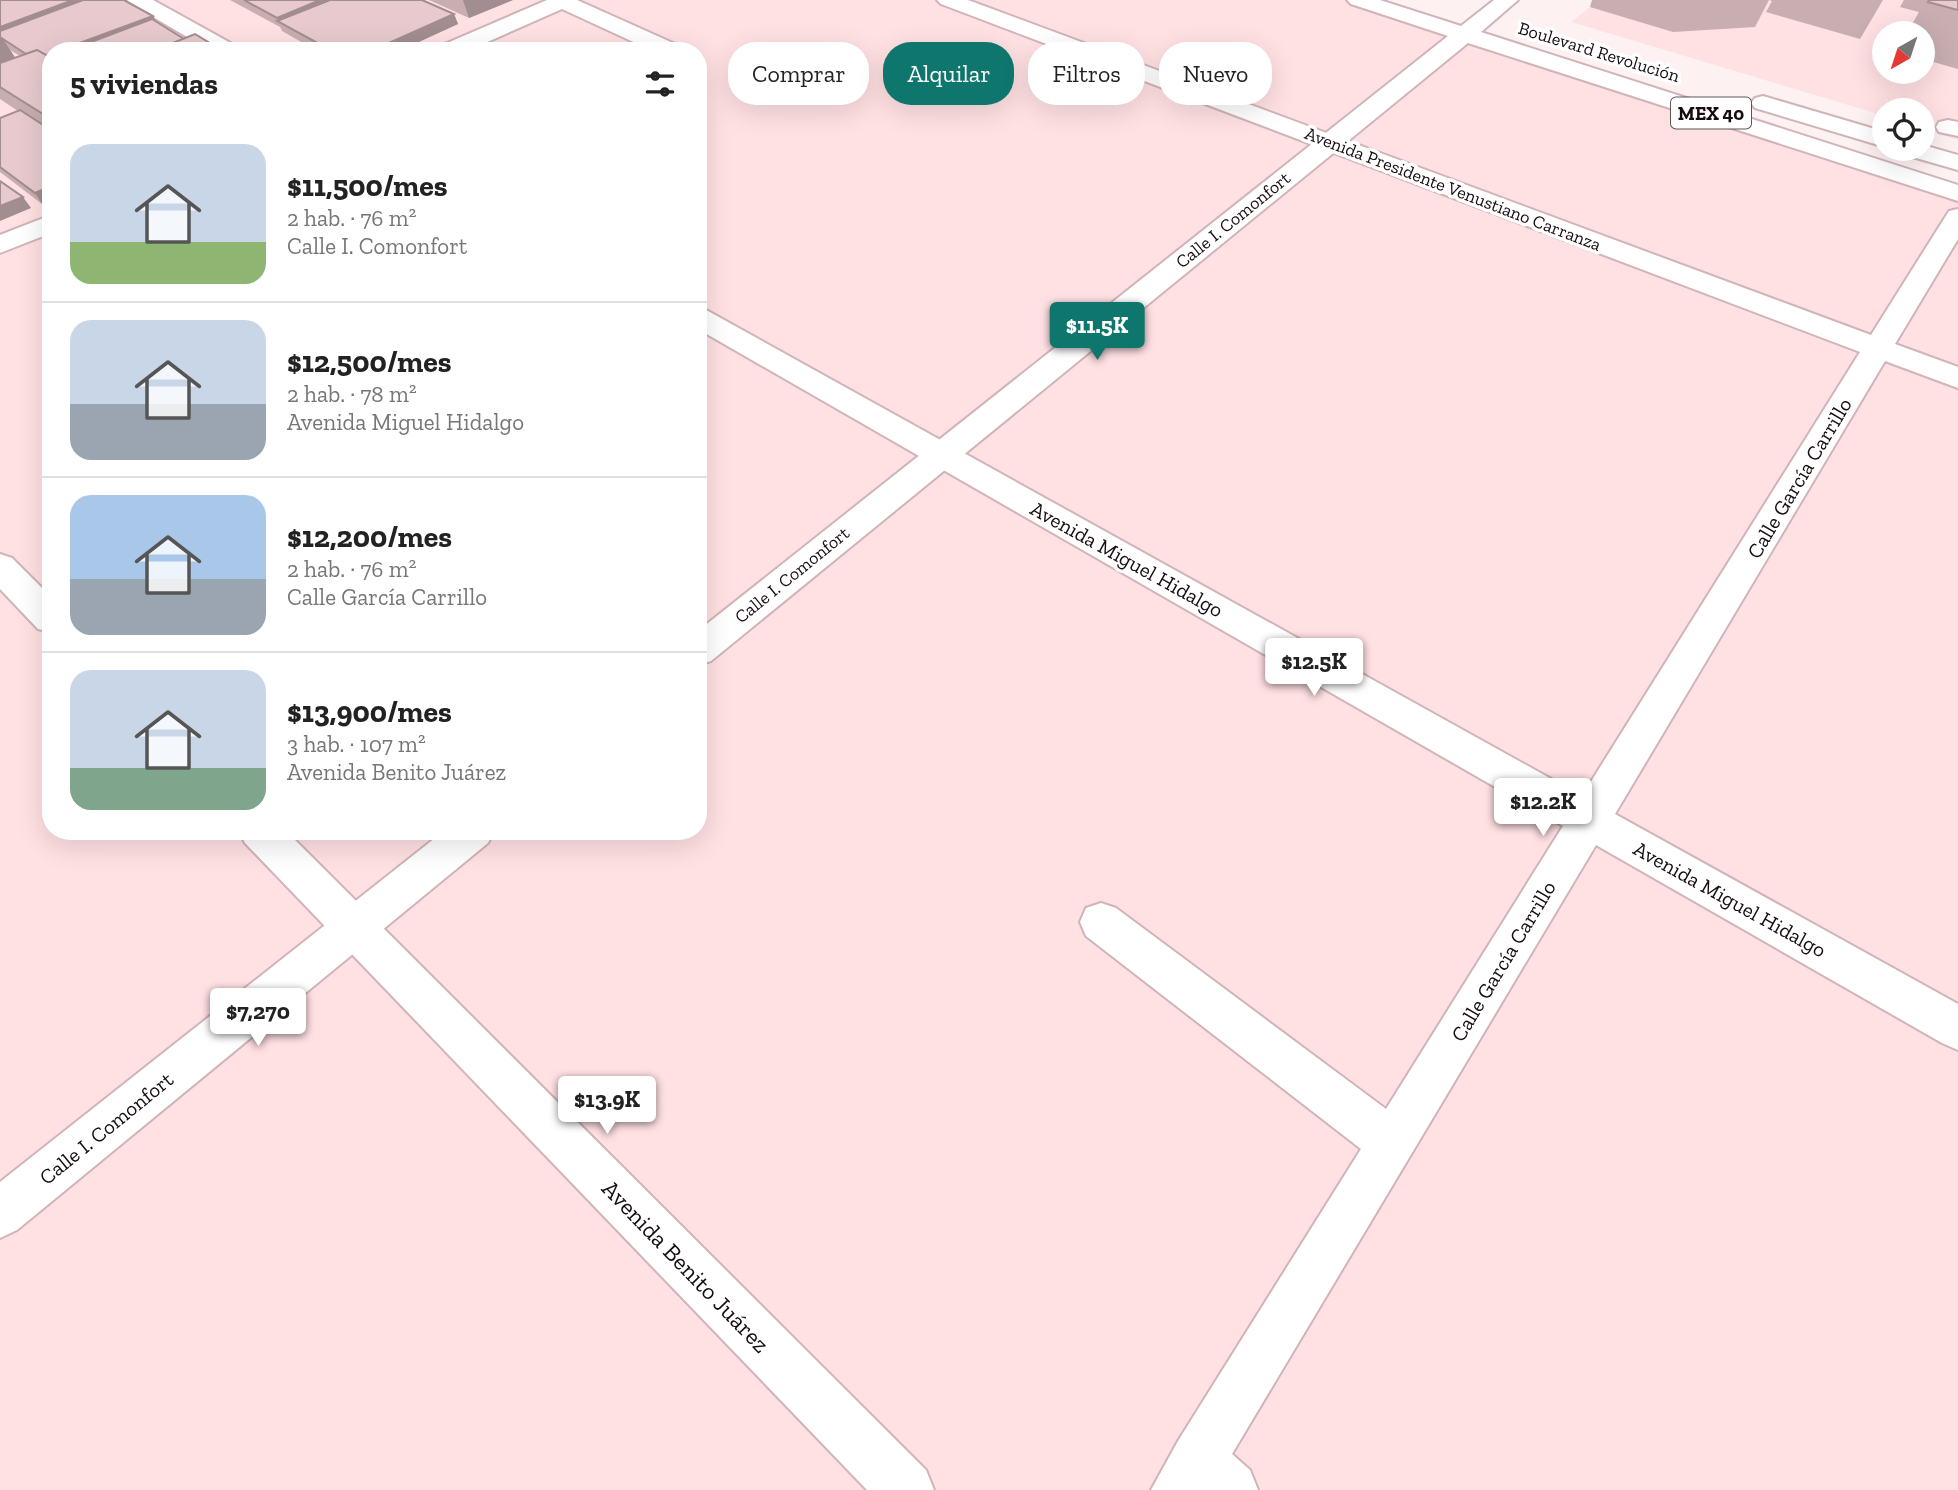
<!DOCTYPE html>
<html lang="es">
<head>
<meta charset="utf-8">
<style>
	body { margin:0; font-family:"Zilla Slab",serif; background:#f2f2f2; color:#222; height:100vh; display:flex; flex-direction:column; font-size:26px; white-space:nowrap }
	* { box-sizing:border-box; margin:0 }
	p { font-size:23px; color:#767676 }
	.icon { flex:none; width:38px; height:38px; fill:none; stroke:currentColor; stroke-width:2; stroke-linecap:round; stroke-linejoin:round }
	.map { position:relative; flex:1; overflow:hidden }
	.details { position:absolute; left:42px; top:42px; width:665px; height:798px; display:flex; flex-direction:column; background:#fff; border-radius:28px; box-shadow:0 7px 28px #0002 }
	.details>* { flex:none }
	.guide { position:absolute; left:728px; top:42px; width:665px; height:63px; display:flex; gap:14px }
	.needle { width:46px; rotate:219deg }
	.controls { position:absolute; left:1872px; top:21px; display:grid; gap:14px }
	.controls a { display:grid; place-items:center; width:63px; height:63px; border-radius:50%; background:#fff; box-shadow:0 7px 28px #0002; font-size:35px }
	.price { position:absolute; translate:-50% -60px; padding:0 16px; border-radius:7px; background:#fff; color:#222; font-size:23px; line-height:46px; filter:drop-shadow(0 2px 4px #0008) }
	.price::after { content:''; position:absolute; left:50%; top:42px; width:21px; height:16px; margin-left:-10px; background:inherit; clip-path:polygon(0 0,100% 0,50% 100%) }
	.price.active { background:#0f766e; color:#fff }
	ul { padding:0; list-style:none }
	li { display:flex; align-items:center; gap:21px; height:175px; padding:0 28px }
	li+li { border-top:2px solid #e0e0e0 }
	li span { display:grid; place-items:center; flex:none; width:196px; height:140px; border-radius:21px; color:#555 }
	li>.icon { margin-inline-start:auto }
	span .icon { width:84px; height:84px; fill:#fffc; stroke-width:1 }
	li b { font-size:30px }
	h2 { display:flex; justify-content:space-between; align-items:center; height:84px; padding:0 28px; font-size:30px }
	.chip { padding:0 24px; border-radius:28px; background:#fff; box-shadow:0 7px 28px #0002; font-size:24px; line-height:63px }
	.chip.active { background:#0f766e; color:#fff }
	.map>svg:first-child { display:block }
</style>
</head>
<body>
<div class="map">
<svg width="1958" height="1490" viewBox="0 0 1958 1490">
	<rect width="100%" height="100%" fill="#fdf1f2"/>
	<g fill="#ffe0e3" fill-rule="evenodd">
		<path d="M 0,0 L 1371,0 L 1958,187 L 1958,1490 L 0,1490 ZM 51,51 L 698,51 L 698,831 L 51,831 Z"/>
		<path d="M 1599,0 L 1958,0 L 1958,140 L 1923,129 L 1923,110 L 1885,110 L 1885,116 L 1571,22 ZM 1885,33 L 1923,33 L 1923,72 L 1885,72 Z"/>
	</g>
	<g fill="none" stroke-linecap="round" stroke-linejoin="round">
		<defs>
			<g id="minor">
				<path d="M 127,0 L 153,0 L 236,46 L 239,51 L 211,51 L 131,4 Z"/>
				<path d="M 547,0 L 577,0 L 673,43 L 676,48 L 674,51 L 653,51 L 562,9 L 467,51 L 437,51 L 440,46 Z"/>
				<path d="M 937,0 L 968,0 L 1871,335 L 1949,211 L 1958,209 L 1958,239 L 1895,344 L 1958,367 L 1958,388 L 1885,361 L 1615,814 L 1958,1004 L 1958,1050 L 1942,1043 L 1596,845 L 1232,1454 L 1250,1470 L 1258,1490 L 1151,1490 L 1178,1441 L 1361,1149 L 1086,936 L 1080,922 L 1086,908 L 1101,903 L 1116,908 L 1386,1109 L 1563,826 L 698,329 L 698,308 L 708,311 L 1582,796 L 1860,352 L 941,4 Z"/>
				<path d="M 1948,120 L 1958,122 L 1958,136 L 1939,132 L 1936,127 L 1939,122 Z"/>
				<path d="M 51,215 L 51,233 L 0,253 L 0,235 Z"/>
				<path d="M 0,554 L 12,558 L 51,597 L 51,632 L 38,629 L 0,589 Z"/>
				<path d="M 239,831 L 286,831 L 926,1470 L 934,1490 L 867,1490 L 245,843 Z"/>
			</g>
			<g id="major">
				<path d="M 1347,0 L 1380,0 L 1461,26 L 1494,0 L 1518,0 L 1481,32 L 1958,185 L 1958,201 L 1468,43 L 711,661 L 698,665 L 698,631 L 1448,36 L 1351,4 Z"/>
				<path d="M 1763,96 L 1885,132 L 1885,147 L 1755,108 L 1751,103 L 1755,98 Z"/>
				<path d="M 1923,145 L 1958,155 L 1958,170 L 1902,154 L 1899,149 L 1923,149 Z"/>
				<path d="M 444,831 L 494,831 L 488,843 L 17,1230 L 0,1238 L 0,1182 Z"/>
			</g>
		</defs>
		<use href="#minor" stroke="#d1b4b8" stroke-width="4"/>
		<use href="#major" stroke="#d1b4b8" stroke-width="4"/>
		<use href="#minor" fill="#fff" fill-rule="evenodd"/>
		<use href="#major" fill="#fff" fill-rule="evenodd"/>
	</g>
	<g fill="#c8aeb1" fill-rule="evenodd">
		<path d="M 0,0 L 153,16 L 156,22 L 184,39 L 223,51 L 51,51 L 51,200 L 42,204 L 0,172 L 0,118 L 18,111 L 0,99 ZM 10,50 L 20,56 L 15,58 Z"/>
		<path d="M 230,0 L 422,0 L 454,14 L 458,24 L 399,51 L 317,51 L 282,31 L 280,27 Z"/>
		<path d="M 429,0 L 513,0 L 469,18 Z"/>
		<path d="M 1592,0 L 1883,0 L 1860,39 L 1766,12 L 1772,1 L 1769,0 L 1755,27 L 1673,32 L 1590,7 Z"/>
		<path d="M 1904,0 L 1958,0 L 1958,69 L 1923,59 L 1923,33 L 1907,33 L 1919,12 L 1900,7 Z"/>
	</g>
	<g fill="#a28d90">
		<path d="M 73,0 L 108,0 L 3,39 L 16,59 L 0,65 L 0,27 Z"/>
		<path d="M 320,0 L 350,0 L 279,22 L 277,18 Z"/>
		<path d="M 463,0 L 513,0 L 469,18 Z"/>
		<path d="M 454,14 L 458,24 L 399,51 L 371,51 Z"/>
		<path d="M 153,16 L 159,26 L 93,51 L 58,51 Z"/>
		<path d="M 51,186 L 51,200 L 42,204 L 35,193 Z"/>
		<path d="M 23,197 L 31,208 L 0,221 L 0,206 Z"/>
	</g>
	<g fill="#e8cace" stroke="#a28d90" stroke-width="2">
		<path d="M 0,0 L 73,0 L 0,27 Z"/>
		<path d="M 83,0 L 124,0 L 153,16 L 58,51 L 51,51 L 51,53 L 46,55 L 37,50 L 26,54 L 0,37 L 0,31 Z"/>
		<path d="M 244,0 L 320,0 L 277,18 Z"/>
		<path d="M 330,0 L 422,0 L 454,14 L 371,51 L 332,51 L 277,21 Z"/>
		<path d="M 1929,0 L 1958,0 L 1958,10 L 1928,2 Z"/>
		<path d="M 152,19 L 184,39 L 153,51 L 67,51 Z"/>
		<path d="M 195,34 L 223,51 L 153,51 Z"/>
		<path d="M 37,50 L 51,58 L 51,119 L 0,87 L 0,63 Z"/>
		<path d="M 20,110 L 51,130 L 51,186 L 35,193 L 0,167 L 0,118 Z"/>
		<path d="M 0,181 L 23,197 L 0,206 Z"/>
	</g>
	<g text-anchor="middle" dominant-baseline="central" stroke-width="7" stroke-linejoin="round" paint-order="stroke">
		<g font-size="18" fill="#160d0e" stroke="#fff">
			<text transform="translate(1599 52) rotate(17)">Boulevard Revolución</text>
			<text transform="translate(1453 189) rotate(21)">Avenida Presidente Venustiano Carranza</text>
			<text transform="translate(1233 220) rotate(-39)">Calle I. Comonfort</text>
			<text transform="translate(792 575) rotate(-39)">Calle I. Comonfort</text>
		</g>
		<rect fill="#fff" stroke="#5c5656" stroke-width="2" x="1671" y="97.5" width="80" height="31" rx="5"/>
		<g font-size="19" font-weight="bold" fill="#160d0e">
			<text x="1711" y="113">MEX 40</text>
		</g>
		<g font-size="21" fill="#160d0e" stroke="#fff">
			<text transform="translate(1799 478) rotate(-59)">Calle García Carrillo</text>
			<text transform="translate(1127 559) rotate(29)">Avenida Miguel Hidalgo</text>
			<text transform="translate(1730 899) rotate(29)">Avenida Miguel Hidalgo</text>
			<text transform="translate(1503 961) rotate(-59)">Calle García Carrillo</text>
			<text transform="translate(106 1128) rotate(-39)">Calle I. Comonfort</text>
		</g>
		<g font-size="24" fill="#160d0e" stroke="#fff">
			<text transform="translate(686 1266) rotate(46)">Avenida Benito Juárez</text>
		</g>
	</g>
</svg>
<div class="controls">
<a><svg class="needle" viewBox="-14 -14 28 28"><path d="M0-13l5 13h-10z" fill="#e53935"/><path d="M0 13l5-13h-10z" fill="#767676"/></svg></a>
<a><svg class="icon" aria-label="locate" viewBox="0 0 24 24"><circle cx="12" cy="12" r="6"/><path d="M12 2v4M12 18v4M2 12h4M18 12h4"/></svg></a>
</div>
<b class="price active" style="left:1097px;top:362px">$11.5K</b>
<b class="price" style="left:1314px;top:698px">$12.5K</b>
<b class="price" style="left:1543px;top:838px">$12.2K</b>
<b class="price" style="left:258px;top:1048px">$7,270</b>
<b class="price" style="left:607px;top:1136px">$13.9K</b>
<div class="guide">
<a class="chip">Comprar</a>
<a class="chip active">Alquilar</a>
<a class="chip">Filtros</a>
<a class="chip">Nuevo</a>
</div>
<section class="details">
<h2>5 viviendas<svg class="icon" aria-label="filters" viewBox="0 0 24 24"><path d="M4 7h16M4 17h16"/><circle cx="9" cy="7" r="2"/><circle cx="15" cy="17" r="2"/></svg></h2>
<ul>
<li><span style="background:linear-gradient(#c9d6e8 70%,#8fb573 0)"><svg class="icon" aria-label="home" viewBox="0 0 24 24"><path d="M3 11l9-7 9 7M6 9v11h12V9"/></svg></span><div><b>$11,500/mes</b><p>2 hab. · 76 m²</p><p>Calle I. Comonfort</p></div></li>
<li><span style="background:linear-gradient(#c9d6e8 60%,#9aa5b1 0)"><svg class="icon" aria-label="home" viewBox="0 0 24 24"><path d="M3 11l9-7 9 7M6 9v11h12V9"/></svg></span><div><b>$12,500/mes</b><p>2 hab. · 78 m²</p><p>Avenida Miguel Hidalgo</p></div></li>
<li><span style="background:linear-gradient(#a9c7e8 60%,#9aa5b1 0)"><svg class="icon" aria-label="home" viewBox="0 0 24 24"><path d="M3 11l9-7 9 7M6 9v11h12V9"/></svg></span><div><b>$12,200/mes</b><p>2 hab. · 76 m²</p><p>Calle García Carrillo</p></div></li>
<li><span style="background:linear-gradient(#c9d6e8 70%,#7fa58c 0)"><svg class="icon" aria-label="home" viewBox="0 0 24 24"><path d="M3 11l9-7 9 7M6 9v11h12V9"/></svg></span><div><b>$13,900/mes</b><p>3 hab. · 107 m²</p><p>Avenida Benito Juárez</p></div></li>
</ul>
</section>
</div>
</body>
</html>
